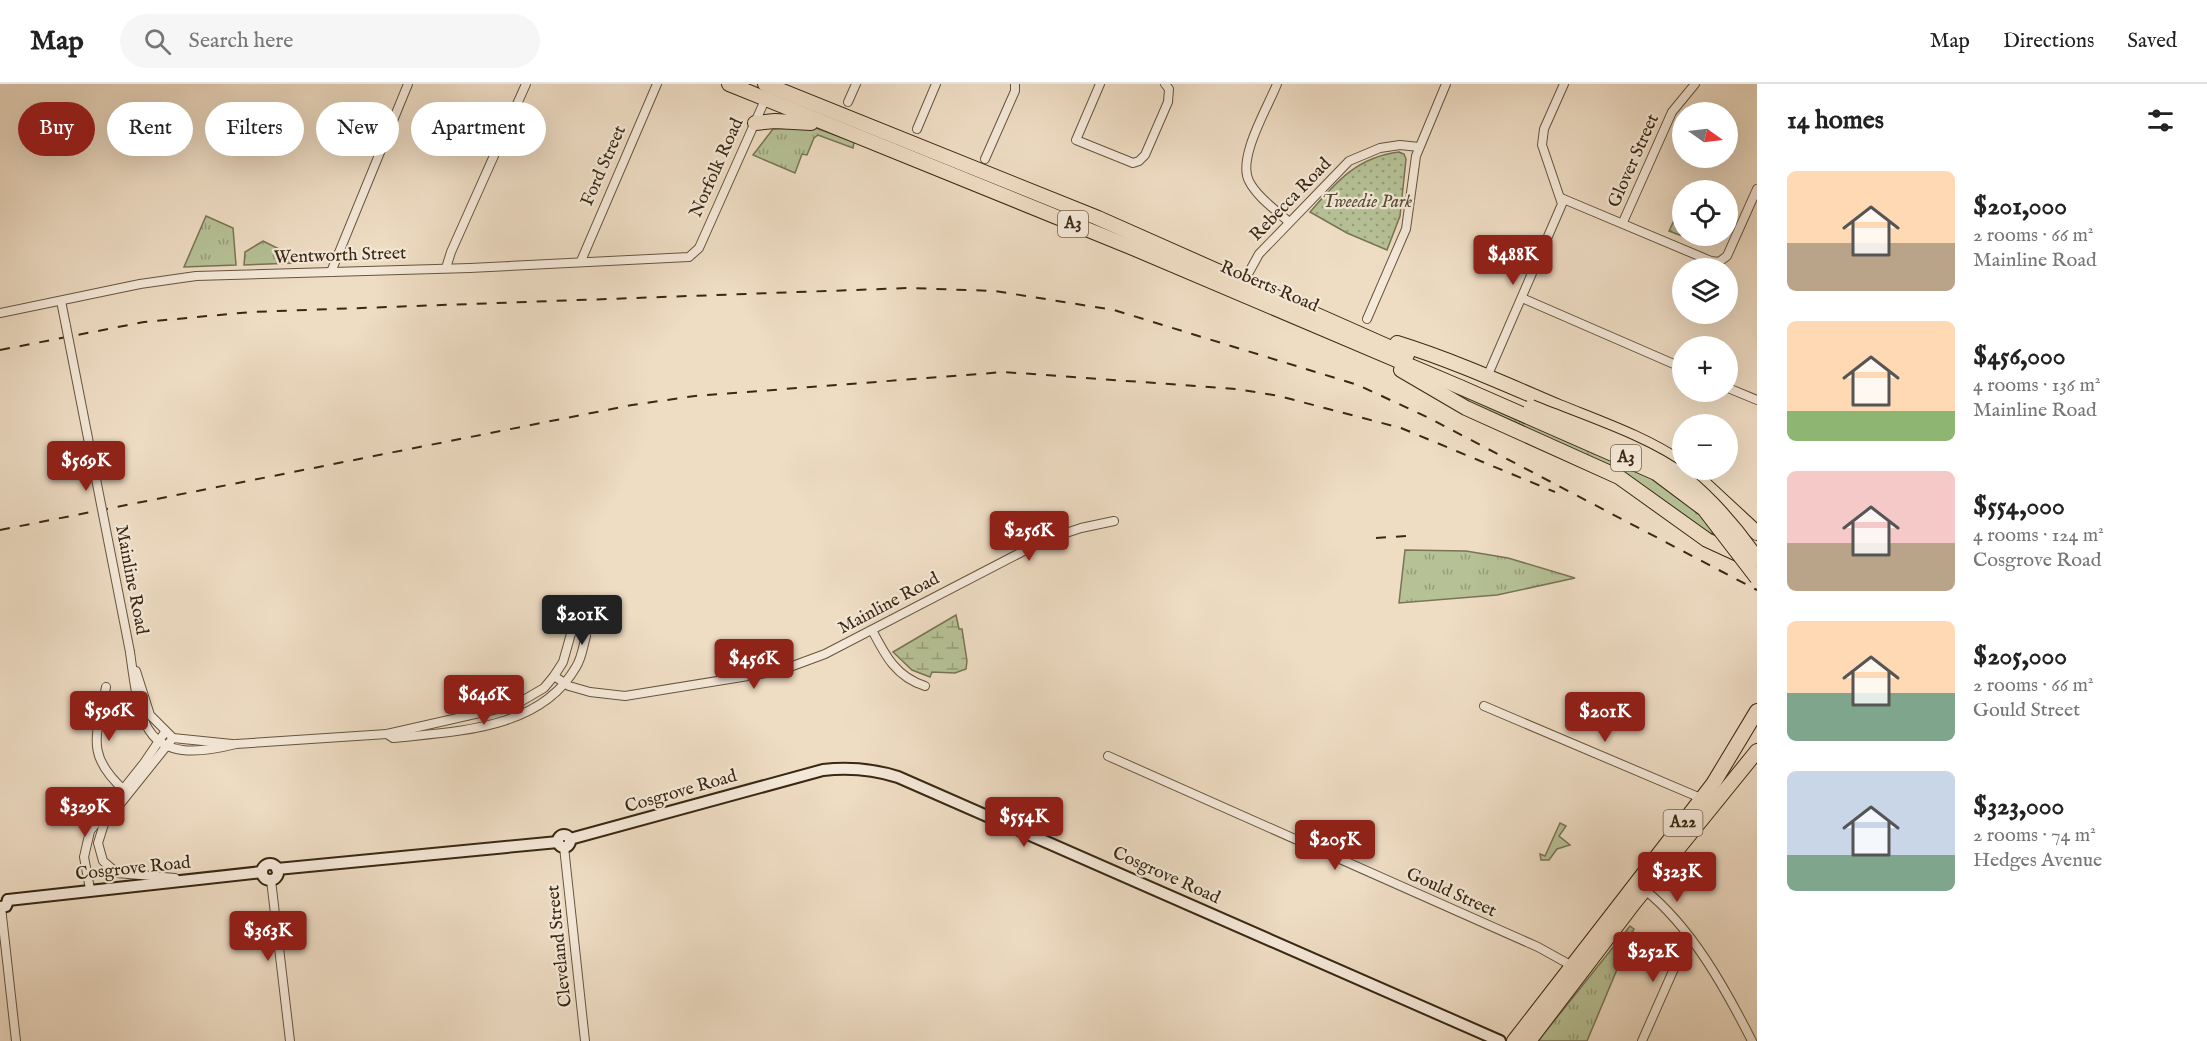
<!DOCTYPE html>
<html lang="en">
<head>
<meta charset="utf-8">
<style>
	body { margin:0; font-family:"IM FELL English",serif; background:#f6f6f6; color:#222; height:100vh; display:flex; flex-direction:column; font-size:22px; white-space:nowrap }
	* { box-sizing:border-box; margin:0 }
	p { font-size:20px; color:#767676 }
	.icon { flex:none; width:33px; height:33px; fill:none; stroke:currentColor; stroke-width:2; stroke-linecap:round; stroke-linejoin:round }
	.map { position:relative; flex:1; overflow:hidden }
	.side { display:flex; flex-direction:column; background:#fff; width:450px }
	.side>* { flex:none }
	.banner { position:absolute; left:18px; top:18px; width:570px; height:54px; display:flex; gap:12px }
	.needle { width:39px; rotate:104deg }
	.controls { position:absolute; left:1672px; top:18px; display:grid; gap:12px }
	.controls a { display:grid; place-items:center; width:66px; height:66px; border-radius:50%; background:#fff; box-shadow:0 6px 24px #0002; font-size:30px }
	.price { position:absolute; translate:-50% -51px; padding:0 14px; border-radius:6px; background:#8f2418; color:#fff; font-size:20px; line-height:39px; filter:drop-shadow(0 2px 3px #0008) }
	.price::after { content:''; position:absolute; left:50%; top:36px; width:18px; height:14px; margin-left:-9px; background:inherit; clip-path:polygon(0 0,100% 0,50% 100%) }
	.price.on { background:#222; color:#fff }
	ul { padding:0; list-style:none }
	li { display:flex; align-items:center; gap:18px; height:150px; padding:0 30px }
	li span { display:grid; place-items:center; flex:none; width:168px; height:120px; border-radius:9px; color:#555 }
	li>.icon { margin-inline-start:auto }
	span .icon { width:72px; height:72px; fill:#fffc; stroke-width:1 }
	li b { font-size:26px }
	h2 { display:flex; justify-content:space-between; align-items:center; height:72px; padding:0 30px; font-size:26px }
	.pill { padding:0 21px; border-radius:27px; background:#fff; box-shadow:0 6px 24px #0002; font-size:21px; line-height:54px }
	.pill.on { background:#8f2418; color:#fff }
	header { display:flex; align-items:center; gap:36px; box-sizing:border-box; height:84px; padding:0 30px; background:#fff; border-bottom:2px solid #e0e0e0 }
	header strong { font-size:28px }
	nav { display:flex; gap:33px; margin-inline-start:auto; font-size:21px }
	.search { width:420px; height:54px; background:#f6f6f6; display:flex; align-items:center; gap:15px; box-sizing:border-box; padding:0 21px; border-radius:33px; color:#767676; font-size:22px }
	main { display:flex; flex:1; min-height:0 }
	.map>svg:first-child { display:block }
</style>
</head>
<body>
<header>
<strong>Map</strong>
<div class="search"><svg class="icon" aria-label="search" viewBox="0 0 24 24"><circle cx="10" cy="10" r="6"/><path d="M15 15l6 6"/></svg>Search here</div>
<nav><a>Map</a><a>Directions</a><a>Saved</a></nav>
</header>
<main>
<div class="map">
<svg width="1757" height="957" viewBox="0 0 1757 957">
	<defs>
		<pattern id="grass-tufts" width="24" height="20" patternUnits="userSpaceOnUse" patternTransform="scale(1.5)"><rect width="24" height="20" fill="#b6c196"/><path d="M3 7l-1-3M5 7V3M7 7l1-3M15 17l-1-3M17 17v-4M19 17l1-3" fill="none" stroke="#959d79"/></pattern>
		<pattern id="wetland-marsh" width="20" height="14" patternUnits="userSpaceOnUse" patternTransform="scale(1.5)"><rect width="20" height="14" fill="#b6c196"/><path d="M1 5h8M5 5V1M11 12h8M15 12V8" fill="none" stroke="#959d79"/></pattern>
		<pattern id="park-dots" width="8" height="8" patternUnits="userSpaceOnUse" patternTransform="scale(1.5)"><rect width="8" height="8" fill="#b6c196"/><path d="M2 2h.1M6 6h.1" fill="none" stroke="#959d79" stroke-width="1.8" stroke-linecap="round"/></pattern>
	</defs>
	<rect width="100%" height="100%" fill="#eedcc3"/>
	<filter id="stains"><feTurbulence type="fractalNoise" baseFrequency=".00333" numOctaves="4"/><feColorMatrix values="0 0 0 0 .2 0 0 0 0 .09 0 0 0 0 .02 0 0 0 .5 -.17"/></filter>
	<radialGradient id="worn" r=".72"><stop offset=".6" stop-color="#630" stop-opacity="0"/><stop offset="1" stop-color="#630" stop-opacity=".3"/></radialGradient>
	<g fill="url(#grass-tufts)" stroke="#787454" stroke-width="1.5">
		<path d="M 813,43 L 854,58 L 853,64 L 818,51 L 814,54 L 807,71 L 802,70 L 795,89 L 753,71 L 773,45 Z"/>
		<path d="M 206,132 L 233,144 L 236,181 L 184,183 Z"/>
		<path d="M 263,157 L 293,172 L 295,179 L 244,181 L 245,168 Z"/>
		<path d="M 1420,293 L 1649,390 L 1697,426 L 1716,450 L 1703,448 L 1687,436 Z"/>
		<path d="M 1405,466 L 1466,467 L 1508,474 L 1575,494 L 1497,511 L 1399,519 Z"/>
		<path d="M 1630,842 L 1634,845 L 1587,957 L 1538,957 Z"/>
	</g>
	<path fill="url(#wetland-marsh)" stroke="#787454" stroke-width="1.5" d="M 956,531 L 959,545 L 962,545 L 967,577 L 966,585 L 955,589 L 932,588 L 930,593 L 912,586 L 893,568 Z"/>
	<g fill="url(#park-dots)" stroke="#787454" stroke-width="1.5">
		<path d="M 1399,68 L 1404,70 L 1406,75 L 1400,132 L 1387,166 L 1347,149 L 1310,128 C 1336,98 1357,73 1399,68 Z"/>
		<path d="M 1683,117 L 1683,152 L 1685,153 L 1669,147 Z"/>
	</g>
	<path fill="#b6c196" stroke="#787454" stroke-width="1.5" d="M 1560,739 L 1566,742 L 1559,752 L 1570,761 L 1557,765 L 1549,776 L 1541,776 L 1540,770 L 1545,772 Z"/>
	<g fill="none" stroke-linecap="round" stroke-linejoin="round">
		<defs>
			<g id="street">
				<path d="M 1100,0 L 1076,56 L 1133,79 L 1139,77 L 1145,71 L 1168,18 L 1169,5 L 1165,0"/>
				<path d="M 1277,0 C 1268,23 1237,74 1249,97 C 1257,113 1276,126 1289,138"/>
				<path d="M 848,18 L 856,0"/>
				<path d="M 917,45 L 936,0"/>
				<path d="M 985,75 L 1015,7 L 1015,0"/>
				<path d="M 1561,114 L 1711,177 L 1719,178 L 1727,172 L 1757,105"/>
				<path d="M 1623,138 L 1672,28 L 1695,0"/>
				<path d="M 581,177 L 657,0"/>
				<path d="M 446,184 L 451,168 L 526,0"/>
				<path d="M 331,188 L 408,0"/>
				<path d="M 1243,199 L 1259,170 L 1349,77 L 1380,64 L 1400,61 L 1419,63"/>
				<path d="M 1522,214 L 1683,284"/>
				<path d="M 61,217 L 66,242"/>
				<path d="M 0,229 L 140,200 L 196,192 L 470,184 L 689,173 L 699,164 L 765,16"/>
				<path d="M 1367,235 L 1406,145 L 1416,72 L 1446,0"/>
				<path d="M 1487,293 L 1562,120 L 1542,61 L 1544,45 L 1564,0"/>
				<path d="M 1728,304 L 1757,316"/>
				<path d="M 872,546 C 885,571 896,593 925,602"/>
				<path d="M 130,568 C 140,644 145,683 236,660 L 387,650 L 515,621 L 544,604 L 554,592 L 563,578 L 574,539"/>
				<path d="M 136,587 L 150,631 L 173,654 L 232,660"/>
				<path d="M 554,592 L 569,602 L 590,608 L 625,612 L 779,587 L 825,570 L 1045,456 L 1081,444 L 1114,437"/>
				<path d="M 106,603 C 97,652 84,670 125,707"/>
				<path d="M 1484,622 L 1703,715"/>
				<path d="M 387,650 L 393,654 C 457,647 540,646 576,583 C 582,574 583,562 586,552"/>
				<path d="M 173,654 L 104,740 L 98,759 L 103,777 L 117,789 L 175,794"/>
				<path d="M 1108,672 L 1538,863 L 1574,883"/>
				<path d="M 564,763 L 585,957"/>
				<path d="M 271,796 L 290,957"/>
				<path d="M 90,805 L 84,773 L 90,747 L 144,679 L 165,648"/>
				<path d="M 1645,806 C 1692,844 1725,904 1752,957"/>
				<path d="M 1,823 L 16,957"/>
				<path d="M 1642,957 L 1688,853"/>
			</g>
			<g id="secondary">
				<circle cx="564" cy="757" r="6"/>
				<path d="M 570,755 L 823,686 C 849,683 873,685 898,693 L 1500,957"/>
				<circle cx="270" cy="788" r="8"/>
				<path d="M 277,785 L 558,758"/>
				<path d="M 8,816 L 262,788"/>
				<path d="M 0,823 L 6,822 L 8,816"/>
			</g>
			<g id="highway">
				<path d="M 729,0 L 1133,164 L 1460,303"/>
				<path d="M 765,0 L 1098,134 L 1407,271"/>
				<path d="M 755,39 L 775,37 L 811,39"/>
				<path d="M 1397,259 C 1452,276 1505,300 1559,323 C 1601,340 1645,355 1683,381"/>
				<path d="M 1401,286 L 1466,324 L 1619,393 L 1707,456 L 1744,473"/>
				<path d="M 1689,386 L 1757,449"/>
				<path d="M 1514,957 L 1713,700 L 1757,627"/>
				<path d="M 1529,957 L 1634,819 L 1757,667"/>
			</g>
		</defs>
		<use href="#street" stroke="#66553e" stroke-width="10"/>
		<use href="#secondary" stroke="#392812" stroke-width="14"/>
		<use href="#highway" stroke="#392812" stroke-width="16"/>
		<use href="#street" stroke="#f4e8d8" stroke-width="8"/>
		<use href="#secondary" stroke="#f4e8d8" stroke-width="10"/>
		<use href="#highway" stroke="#eedcc3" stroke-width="14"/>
		<g stroke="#392812" stroke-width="2" stroke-dasharray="10 10" stroke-linecap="butt">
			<path d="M 0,266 L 144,238 L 251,228 L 909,204 L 995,207 L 1114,226 L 1358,301 L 1429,334 L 1757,506"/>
			<path d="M 0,446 L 632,321 L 695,312 L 1004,288 L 1237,305 L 1279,312 L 1401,344 L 1555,408"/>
			<path d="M 1376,454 L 1407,452"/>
		</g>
		<defs>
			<path id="street-bridge" d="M 66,242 L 130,568"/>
			<g id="highway-bridge">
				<path d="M 1460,303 L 1656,389 L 1704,425 L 1757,494"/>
				<path d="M 1531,323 C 1577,342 1644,363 1683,393 C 1712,417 1736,444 1757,475"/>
			</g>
		</defs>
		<use href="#street-bridge" stroke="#66553e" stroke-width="10" stroke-linecap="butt"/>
		<use href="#highway-bridge" stroke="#392812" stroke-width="16" stroke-linecap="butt"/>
		<use href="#street-bridge" stroke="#f4e8d8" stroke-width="8"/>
		<use href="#highway-bridge" stroke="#eedcc3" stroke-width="14"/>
	</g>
	<g text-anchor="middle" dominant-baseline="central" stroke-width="4.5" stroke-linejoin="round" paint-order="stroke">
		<g fill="#f4e8d8" stroke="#71624d" stroke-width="1.5">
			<rect x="1058" y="127" width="30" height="26" rx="4.5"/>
			<rect x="1611" y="361" width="30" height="26" rx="4.5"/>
			<rect x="1663.5" y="726" width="39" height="26" rx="4.5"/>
		</g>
		<g font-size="16" font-weight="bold" fill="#392812">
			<text x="1073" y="140">A3</text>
			<text x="1626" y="374">A3</text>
			<text x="1683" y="739">A22</text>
		</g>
		<g font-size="18" fill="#392812" stroke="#f4e8d8">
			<text transform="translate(1634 77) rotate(-66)">Glover Street</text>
			<text transform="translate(604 82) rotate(-66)">Ford Street</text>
			<text transform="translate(717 84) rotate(-66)">Norfolk Road</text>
			<text transform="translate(1291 116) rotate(-46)">Rebecca Road</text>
			<text transform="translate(340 172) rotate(-2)">Wentworth Street</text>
			<text transform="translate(1269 203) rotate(23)">Roberts Road</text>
			<text transform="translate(131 496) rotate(79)">Mainline Road</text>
			<text transform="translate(889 520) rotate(-28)">Mainline Road</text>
			<text transform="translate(681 708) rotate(-16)">Cosgrove Road</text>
			<text transform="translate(133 785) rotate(-6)">Cosgrove Road</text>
			<text transform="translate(1166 792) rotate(24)">Cosgrove Road</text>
			<text transform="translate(1451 809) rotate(24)">Gould Street</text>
			<text transform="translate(560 862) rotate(-96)">Cleveland Street</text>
		</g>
		<g font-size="18" font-style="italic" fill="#584e33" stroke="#f4e8d8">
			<text x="1367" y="118">Tweedie Park</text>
		</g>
	</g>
	<rect width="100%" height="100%" filter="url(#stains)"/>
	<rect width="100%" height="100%" fill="url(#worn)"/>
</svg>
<div class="controls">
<a><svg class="needle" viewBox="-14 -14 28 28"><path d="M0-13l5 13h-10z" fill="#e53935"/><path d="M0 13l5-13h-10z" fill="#767676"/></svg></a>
<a><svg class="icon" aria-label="locate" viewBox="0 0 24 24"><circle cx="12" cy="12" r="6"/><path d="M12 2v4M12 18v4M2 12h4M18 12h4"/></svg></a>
<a><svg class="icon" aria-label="layers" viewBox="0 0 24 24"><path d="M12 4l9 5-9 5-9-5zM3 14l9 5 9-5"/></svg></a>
<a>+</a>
<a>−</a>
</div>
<b class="price" style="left:1513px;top:202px">$488K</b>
<b class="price" style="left:86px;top:408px">$569K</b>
<b class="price" style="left:1029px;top:478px">$256K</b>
<b class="price on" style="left:582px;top:562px">$201K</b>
<b class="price" style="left:754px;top:606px">$456K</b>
<b class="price" style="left:484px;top:642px">$646K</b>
<b class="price" style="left:109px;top:658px">$596K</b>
<b class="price" style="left:1605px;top:659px">$201K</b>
<b class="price" style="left:85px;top:754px">$329K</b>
<b class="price" style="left:1024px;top:764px">$554K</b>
<b class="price" style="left:1335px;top:787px">$205K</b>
<b class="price" style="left:1677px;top:819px">$323K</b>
<b class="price" style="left:268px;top:878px">$363K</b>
<b class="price" style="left:1653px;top:899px">$252K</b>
<div class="banner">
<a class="pill on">Buy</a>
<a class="pill">Rent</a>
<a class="pill">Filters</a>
<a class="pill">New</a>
<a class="pill">Apartment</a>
</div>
</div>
<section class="side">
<h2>14 homes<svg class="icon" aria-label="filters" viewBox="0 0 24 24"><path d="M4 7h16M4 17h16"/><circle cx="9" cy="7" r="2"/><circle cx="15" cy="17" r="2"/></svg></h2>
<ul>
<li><span style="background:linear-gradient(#ffd9b3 60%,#b9a48a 0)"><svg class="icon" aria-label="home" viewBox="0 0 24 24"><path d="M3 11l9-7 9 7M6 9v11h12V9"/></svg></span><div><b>$201,000</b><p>2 rooms · 66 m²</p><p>Mainline Road</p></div></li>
<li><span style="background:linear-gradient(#ffd9b3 75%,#8fb573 0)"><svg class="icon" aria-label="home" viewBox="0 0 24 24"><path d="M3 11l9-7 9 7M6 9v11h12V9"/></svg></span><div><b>$456,000</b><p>4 rooms · 136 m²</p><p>Mainline Road</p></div></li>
<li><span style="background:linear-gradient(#f6c9c9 60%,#b9a48a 0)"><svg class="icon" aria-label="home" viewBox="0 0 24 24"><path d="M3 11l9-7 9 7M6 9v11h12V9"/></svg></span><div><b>$554,000</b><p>4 rooms · 124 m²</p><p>Cosgrove Road</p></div></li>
<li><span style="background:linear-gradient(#ffd9b3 60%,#7fa58c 0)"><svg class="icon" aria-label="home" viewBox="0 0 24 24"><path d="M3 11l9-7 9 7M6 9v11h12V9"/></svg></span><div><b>$205,000</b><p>2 rooms · 66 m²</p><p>Gould Street</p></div></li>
<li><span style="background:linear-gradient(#c9d6e8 70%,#7fa58c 0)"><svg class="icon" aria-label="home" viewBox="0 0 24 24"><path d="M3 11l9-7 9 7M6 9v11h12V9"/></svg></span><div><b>$323,000</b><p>2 rooms · 74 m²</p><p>Hedges Avenue</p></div></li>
</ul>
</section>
</main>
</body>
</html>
